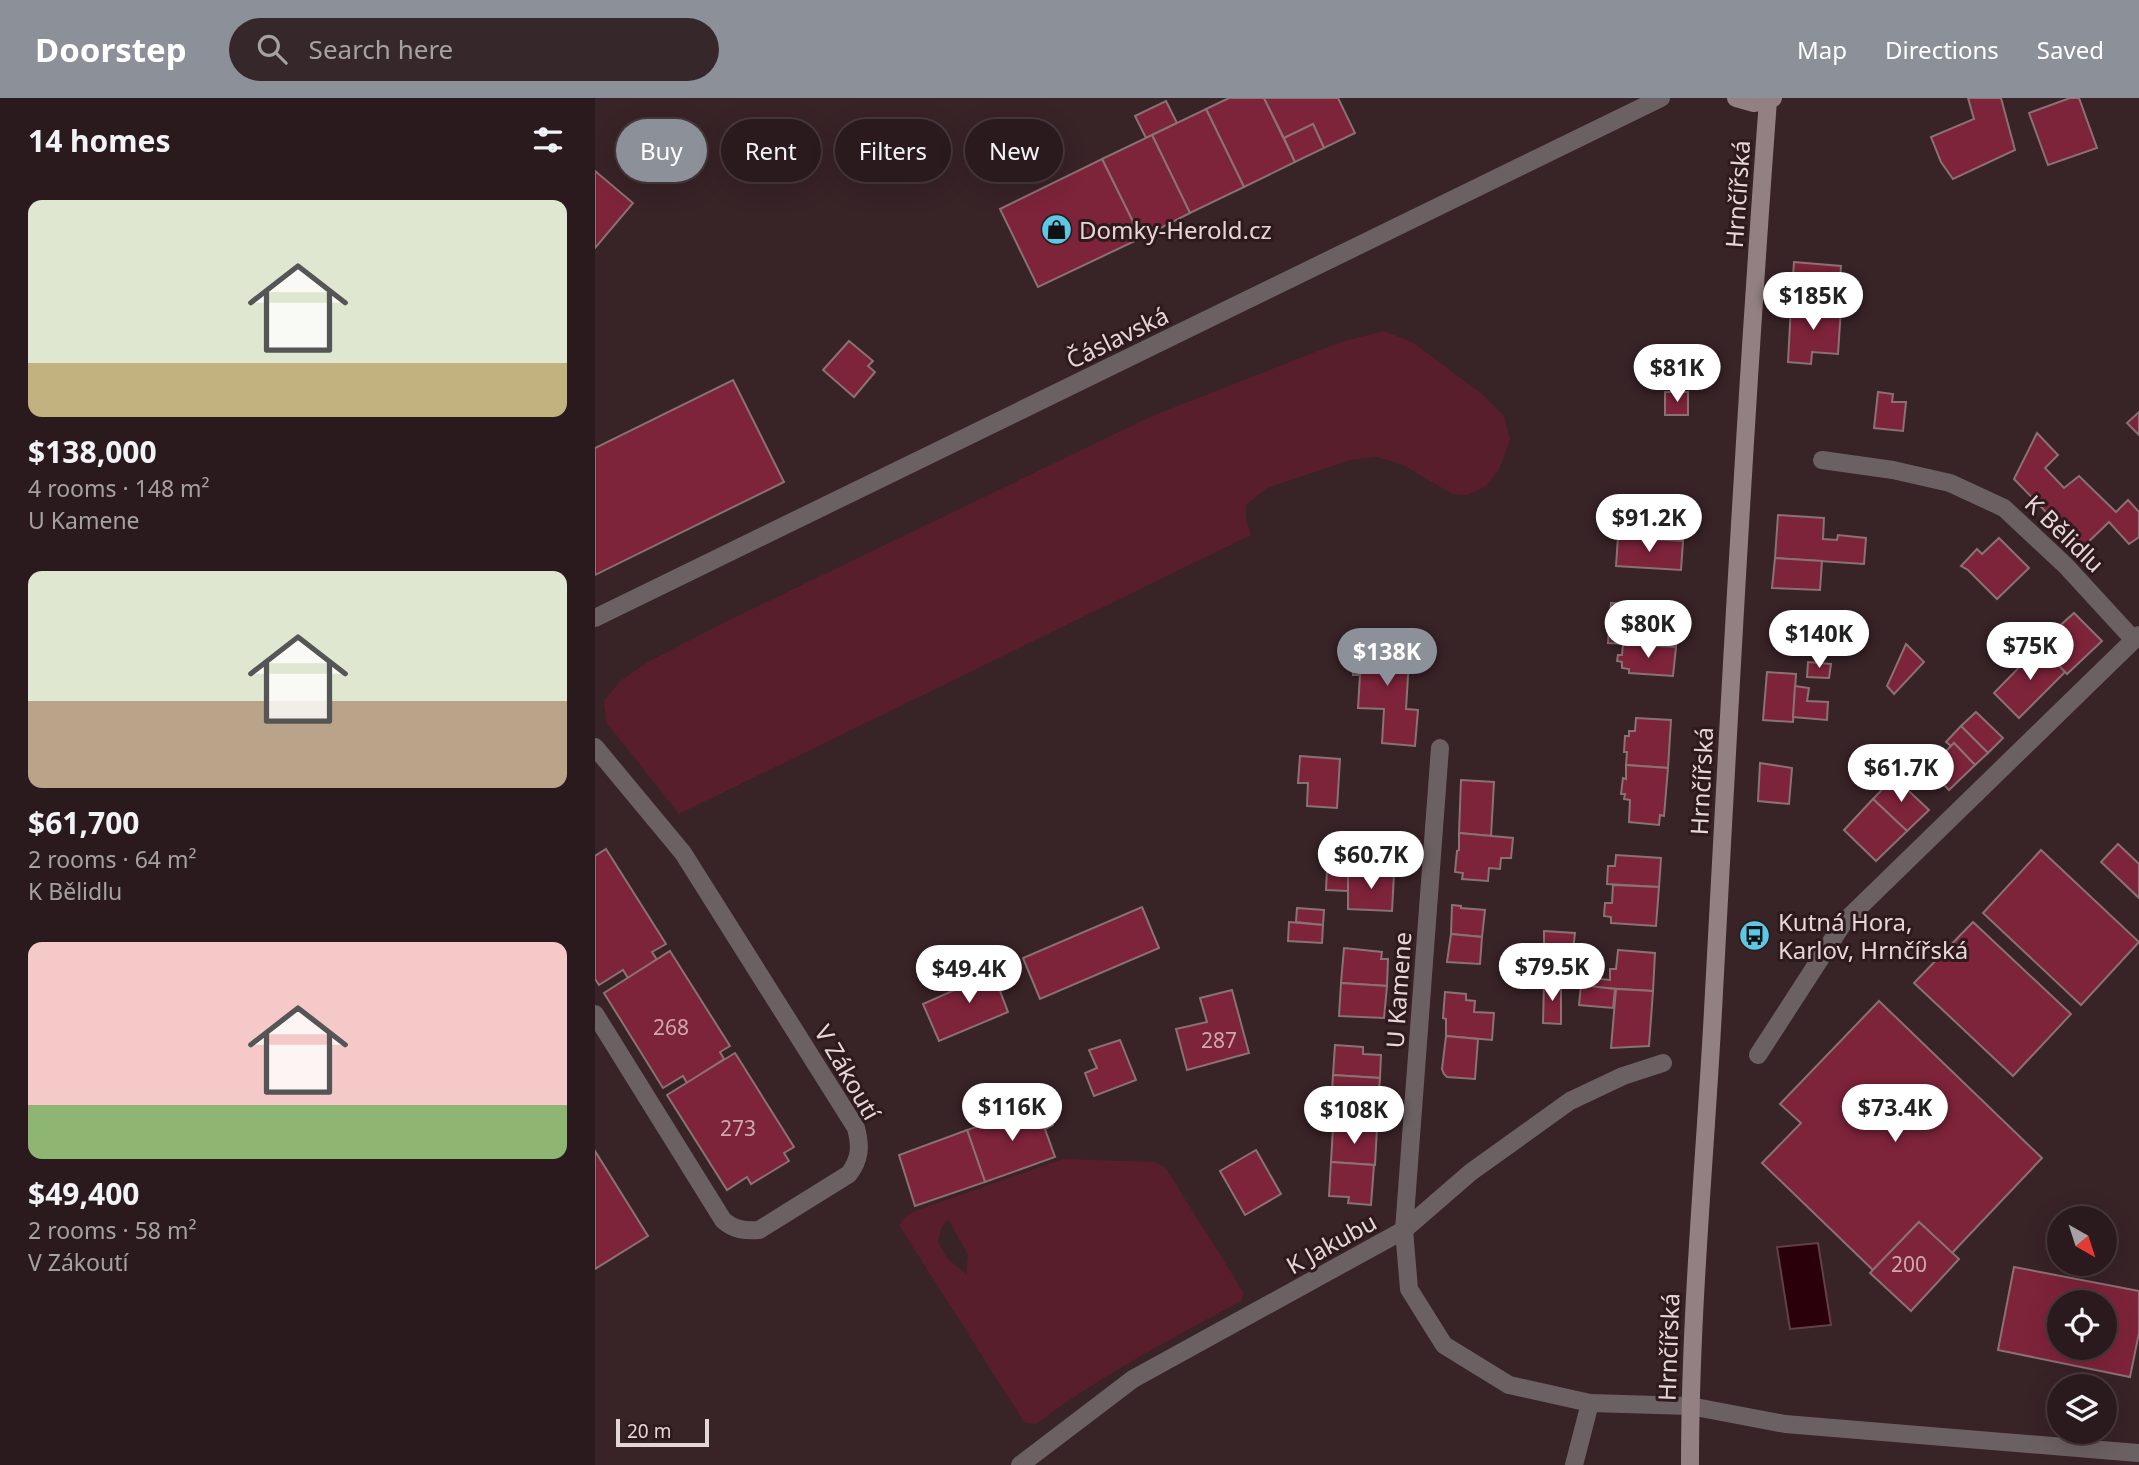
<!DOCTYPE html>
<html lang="en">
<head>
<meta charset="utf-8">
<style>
	body { margin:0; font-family:"Noto Sans",sans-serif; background:#36272a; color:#f1f3f6; height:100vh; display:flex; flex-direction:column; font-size:26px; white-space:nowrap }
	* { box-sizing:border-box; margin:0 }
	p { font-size:23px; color:#a5a1a4 }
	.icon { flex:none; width:38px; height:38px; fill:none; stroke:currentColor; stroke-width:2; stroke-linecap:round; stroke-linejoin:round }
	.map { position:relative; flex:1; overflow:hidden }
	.sheet { display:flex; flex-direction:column; background:#2a1a1d; width:595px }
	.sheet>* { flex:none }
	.guide { position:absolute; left:21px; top:21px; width:665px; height:63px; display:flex; gap:14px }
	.needle { width:46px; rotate:141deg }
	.fabs { position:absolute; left:1452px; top:1108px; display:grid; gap:14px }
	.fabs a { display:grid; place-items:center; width:70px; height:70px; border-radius:50%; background:#2a1a1d; box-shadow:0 7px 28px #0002,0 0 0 2px #46383b; font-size:35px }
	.scale { position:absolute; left:21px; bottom:18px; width:93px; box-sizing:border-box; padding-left:7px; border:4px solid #e5d6d8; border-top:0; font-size:19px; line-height:24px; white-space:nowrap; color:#e5d6d8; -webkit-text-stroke:5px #2e1a1d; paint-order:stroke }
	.price { position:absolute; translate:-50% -60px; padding:0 16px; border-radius:24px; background:#fff; color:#222; font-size:23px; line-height:46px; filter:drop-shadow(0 2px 4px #0008) }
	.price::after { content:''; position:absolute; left:50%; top:42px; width:21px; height:16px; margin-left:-10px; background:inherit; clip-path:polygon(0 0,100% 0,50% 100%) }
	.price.current { background:#8c9099; color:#fff }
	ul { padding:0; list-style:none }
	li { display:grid; align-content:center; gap:14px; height:371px; padding:0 28px }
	li span { display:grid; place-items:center; height:217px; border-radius:14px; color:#555 }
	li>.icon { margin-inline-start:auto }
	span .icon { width:126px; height:126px; fill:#fffc; stroke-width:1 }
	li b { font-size:30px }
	h2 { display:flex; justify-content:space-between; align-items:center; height:84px; padding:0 28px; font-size:30px }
	.chip { padding:0 24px; border-radius:32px; background:#2a1a1d; box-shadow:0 7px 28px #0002,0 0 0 2px #46383b; font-size:24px; line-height:63px }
	.chip.current { background:#8c9099; color:#fff }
	header { display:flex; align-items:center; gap:42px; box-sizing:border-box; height:98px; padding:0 35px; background:#8c9099; color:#fff }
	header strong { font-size:33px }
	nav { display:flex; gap:38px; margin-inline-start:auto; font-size:24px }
	.search { width:490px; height:63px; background:#36272a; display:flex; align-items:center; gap:18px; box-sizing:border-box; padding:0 24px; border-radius:38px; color:#a5a1a4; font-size:26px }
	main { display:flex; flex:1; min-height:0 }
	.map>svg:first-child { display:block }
</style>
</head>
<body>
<header>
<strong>Doorstep</strong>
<div class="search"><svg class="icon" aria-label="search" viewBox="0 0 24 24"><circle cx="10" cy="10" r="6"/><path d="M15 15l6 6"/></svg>Search here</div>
<nav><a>Map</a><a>Directions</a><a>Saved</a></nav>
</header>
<main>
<section class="sheet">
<h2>14 homes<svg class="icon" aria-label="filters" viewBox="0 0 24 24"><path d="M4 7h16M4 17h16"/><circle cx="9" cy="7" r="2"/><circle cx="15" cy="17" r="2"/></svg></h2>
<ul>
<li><span style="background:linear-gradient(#dfe7d0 75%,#c2b280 0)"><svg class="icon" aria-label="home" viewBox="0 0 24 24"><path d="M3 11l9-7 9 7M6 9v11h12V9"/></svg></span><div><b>$138,000</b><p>4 rooms · 148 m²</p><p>U Kamene</p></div></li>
<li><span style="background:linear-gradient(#dfe7d0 60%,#b9a48a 0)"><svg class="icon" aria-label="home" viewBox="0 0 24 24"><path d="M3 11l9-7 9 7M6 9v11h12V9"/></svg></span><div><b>$61,700</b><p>2 rooms · 64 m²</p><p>K Bělidlu</p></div></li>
<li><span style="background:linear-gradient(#f6c9c9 75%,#8fb573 0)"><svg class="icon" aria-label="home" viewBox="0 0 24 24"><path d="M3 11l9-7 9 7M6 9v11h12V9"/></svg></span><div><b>$49,400</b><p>2 rooms · 58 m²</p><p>V Zákoutí</p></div></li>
</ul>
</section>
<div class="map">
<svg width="1544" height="1367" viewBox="0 0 1544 1367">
	<rect width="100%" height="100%" fill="#382327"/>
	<g fill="#591e2b" fill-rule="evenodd">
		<path d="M 789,233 L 819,245 L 887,296 L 909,318 L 915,342 L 904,372 L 890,389 L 872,397 L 857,396 L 808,367 L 782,359 L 755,362 L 672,390 L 651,407 L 651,423 L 656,437 L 84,716 L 11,624 L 9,603 L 25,583 L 53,564 L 128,525 L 557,318 L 746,244 Z"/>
		<path d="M 468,1061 L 560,1064 L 570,1069 L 649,1195 L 646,1203 C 576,1241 505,1278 441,1326 L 429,1324 L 304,1127 L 310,1119 L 320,1113 ZM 353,1121 L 373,1157 L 371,1176 L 352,1160 L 343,1143 L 346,1131 Z"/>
	</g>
	<path fill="#2a000a" stroke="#624048" stroke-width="2" d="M 1223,1145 L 1236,1227 L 1195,1231 L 1182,1149 Z"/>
	<g fill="#7d233a" stroke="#8a7174" stroke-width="2" fill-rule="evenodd">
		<path d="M 634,0 L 669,0 L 700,64 L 649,89 L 611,11 Z"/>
		<path d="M 669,0 L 743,0 L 760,35 L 729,50 L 718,26 L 689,40 Z"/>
		<path d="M 1373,0 L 1406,0 L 1420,52 L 1358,81 L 1346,64 L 1336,39 L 1379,21 Z"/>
		<path d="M 1475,0 L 1484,0 L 1502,50 L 1453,67 L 1434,15 Z"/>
		<path d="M 571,3 L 582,25 L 551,40 L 540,18 Z"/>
		<path d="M 611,11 L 649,89 L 595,115 L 557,37 Z"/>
		<path d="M 718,26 L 729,50 L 700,64 L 689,40 Z"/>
		<path d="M 557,37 L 595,115 L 546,140 L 507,61 Z"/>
		<path d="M 507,61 L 546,140 L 443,189 L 405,111 Z"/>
		<path d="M 0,73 L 38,105 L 0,150 Z"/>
		<path d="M 1199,164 L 1246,168 L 1243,210 L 1196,207 Z"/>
		<path d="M 1196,207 L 1246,210 L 1243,256 L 1217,254 L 1216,266 L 1193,264 Z"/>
		<path d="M 254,243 L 278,263 L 273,268 L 280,274 L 259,299 L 228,272 Z"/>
		<path d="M 138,282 L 189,384 L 0,477 L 0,350 Z"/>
		<rect x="1070" y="294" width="23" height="23"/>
		<path d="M 1283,294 L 1298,296 L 1297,304 L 1311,304 L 1308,333 L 1279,330 Z"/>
		<path d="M 1544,314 L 1544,337 L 1532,325 Z"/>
		<path d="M 1442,335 L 1463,357 L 1450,370 L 1469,390 L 1484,378 L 1521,414 L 1533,402 L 1544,414 L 1544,439 L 1534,446 L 1514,424 L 1487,450 L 1450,413 L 1419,381 Z"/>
		<path d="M 1045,410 L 1090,414 L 1088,443 L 1035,439 L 1037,414 L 1044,414 Z"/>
		<path d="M 1183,417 L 1229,420 L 1228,441 L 1242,442 L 1243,437 L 1271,440 L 1269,466 L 1180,460 Z"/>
		<path d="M 1023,439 L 1088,443 L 1086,472 L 1021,468 Z"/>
		<path d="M 1404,440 L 1434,470 L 1402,501 L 1373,472 L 1366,468 L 1382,451 L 1387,456 Z"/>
		<path d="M 1180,460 L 1227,463 L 1225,492 L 1177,490 Z"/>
		<path d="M 1016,505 L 1041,506 L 1040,517 L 1083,520 L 1081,549 L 1013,545 Z"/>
		<path d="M 1479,515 L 1507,543 L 1472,576 L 1439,542 L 1455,527 L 1460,532 Z"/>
		<path d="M 760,542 L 815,546 L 811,611 L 823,612 L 820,648 L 787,645 L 789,611 L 763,610 L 765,577 L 758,577 Z"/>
		<path d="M 1028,546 L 1081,549 L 1078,578 L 1034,575 L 1034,571 L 1027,570 L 1027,564 L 1022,563 L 1023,557 L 1027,557 Z"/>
		<path d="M 1311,546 L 1329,564 L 1299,596 L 1292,588 Z"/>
		<path d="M 1445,548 L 1470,574 L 1424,620 L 1399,595 Z"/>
		<path d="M 1213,564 L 1236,566 L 1234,580 L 1212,579 Z"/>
		<path d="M 1172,574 L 1201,576 L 1198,624 L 1168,622 Z"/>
		<path d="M 1200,588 L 1214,590 L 1212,603 L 1233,604 L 1232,622 L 1198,619 Z"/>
		<path d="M 1381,614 L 1408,640 L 1393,655 L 1366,628 Z"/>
		<path d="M 1041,620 L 1076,622 L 1073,670 L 1031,667 L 1032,654 L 1029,654 L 1030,638 L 1034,638 L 1034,633 L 1040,633 Z"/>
		<path d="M 1366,628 L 1393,655 L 1380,667 L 1359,645 L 1356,648 L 1351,644 Z"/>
		<path d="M 1359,645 L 1380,667 L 1354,692 L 1332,669 L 1327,674 L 1323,670 L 1341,653 L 1346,658 Z"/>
		<path d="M 705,658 L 745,661 L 742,710 L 712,708 L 713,685 L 703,685 Z"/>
		<path d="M 1165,665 L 1197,670 L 1194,706 L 1163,703 Z"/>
		<path d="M 1031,667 L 1073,670 L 1069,718 L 1065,717 L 1064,727 L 1034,724 L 1035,702 L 1029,701 L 1030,696 L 1026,696 L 1028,680 L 1031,681 Z"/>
		<path d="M 1299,679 L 1334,712 L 1312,733 L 1278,701 Z"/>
		<path d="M 866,682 L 899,684 L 896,738 L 864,735 Z"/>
		<path d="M 1278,701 L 1312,733 L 1281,763 L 1249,732 Z"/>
		<path d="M 864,735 L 918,740 L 916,760 L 906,760 L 905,771 L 894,770 L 893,783 L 867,781 L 868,775 L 860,774 L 862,753 L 864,752 Z"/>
		<path d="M 1523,746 L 1544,766 L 1544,800 L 1506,764 Z"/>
		<path d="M 11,751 L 71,846 L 57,854 L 62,862 L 33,880 L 28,872 L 4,887 L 0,881 L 0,758 Z"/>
		<path d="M 1446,752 L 1544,844 L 1486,907 L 1388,815 Z"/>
		<path d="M 1021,757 L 1066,760 L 1064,789 L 1012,786 L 1013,768 L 1020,768 Z"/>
		<path d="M 732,772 L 753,772 L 753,793 L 731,792 Z"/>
		<path d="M 753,774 L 799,776 L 797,813 L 753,811 Z"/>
		<path d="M 1018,787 L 1064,789 L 1061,828 L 1016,825 L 1016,819 L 1009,818 L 1010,805 L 1017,805 Z"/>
		<path d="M 857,807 L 866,808 L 866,810 L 890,812 L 887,839 L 856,836 Z"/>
		<path d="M 547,809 L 564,850 L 445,901 L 428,860 Z"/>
		<path d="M 702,810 L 729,812 L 728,827 L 701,824 Z"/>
		<path d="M 694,824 L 728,827 L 727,845 L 693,843 Z"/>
		<path d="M 1378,824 L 1476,916 L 1418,978 L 1319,885 Z"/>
		<path d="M 949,833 L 980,835 L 978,852 L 949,851 Z"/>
		<path d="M 856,836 L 887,839 L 885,866 L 852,864 Z"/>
		<path d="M 749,850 L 787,854 L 786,861 L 793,861 L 792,888 L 746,885 Z"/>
		<path d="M 1023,852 L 1060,855 L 1058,893 L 994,889 L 995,880 L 1015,882 L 1015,871 L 1021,871 Z"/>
		<path d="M 75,853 L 135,948 L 125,954 L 129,961 L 92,985 L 88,978 L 68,990 L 9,895 Z"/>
		<path d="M 411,869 L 419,886 L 405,893 L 413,914 L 344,943 L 328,906 Z"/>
		<path d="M 746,885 L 792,888 L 789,920 L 744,918 Z"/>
		<path d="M 949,885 L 966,885 L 966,926 L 948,925 Z"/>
		<path d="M 986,887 L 1020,891 L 1018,910 L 984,907 Z"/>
		<path d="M 1021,891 L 1058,893 L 1054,948 L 1016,950 Z"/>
		<path d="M 637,892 L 654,955 L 592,972 L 581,931 L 612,924 L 605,900 Z"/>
		<path d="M 850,894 L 871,896 L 871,902 L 880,903 L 879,914 L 899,915 L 897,942 L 851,938 L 851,921 L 848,920 Z"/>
		<path d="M 1284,903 L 1447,1060 L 1357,1155 L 1324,1124 L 1278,1172 L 1167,1065 L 1206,1025 L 1185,1006 Z"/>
		<path d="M 851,938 L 883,941 L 880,981 L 852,979 L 849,976 L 847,971 Z"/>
		<path d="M 525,942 L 541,982 L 499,998 L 490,975 L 502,970 L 494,952 Z"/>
		<path d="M 740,947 L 768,949 L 768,956 L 786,957 L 785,980 L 738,977 Z"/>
		<path d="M 140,955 L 199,1049 L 189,1055 L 194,1063 L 156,1086 L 152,1079 L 132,1092 L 72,997 Z"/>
		<path d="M 738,977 L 785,980 L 783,1004 L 763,1004 L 763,1009 L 736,1007 Z"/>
		<path d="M 442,1008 L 445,1020 L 454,1016 L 458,1027 L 450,1031 L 460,1059 L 390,1084 L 372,1032 Z"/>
		<path d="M 738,1029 L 782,1030 L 780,1067 L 736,1064 Z"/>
		<path d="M 372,1032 L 390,1084 L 320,1108 L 304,1057 Z"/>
		<path d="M 661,1052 L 686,1096 L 650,1117 L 625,1073 Z"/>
		<path d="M 0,1053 L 53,1138 L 0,1171 Z"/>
		<path d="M 736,1064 L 779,1067 L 776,1107 L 753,1105 L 754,1099 L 734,1098 Z"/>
		<path d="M 1324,1124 L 1364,1161 L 1316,1213 L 1275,1175 Z"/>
		<path d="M 1419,1169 L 1544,1193 L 1544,1235 L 1535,1279 L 1403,1252 ZM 1465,1204 L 1510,1204 L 1510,1250 L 1465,1250 Z"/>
	</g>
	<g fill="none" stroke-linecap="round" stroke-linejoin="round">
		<path stroke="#6c6162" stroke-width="18" d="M 1095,1308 L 1190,1326 L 1543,1355"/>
		<g stroke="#6c6162" stroke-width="18">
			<path d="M 1227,362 L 1298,372 L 1355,385 L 1409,410 L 1471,468 L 1539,542"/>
			<path d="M 0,649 L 88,755 L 261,1030 C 266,1049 265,1061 254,1076 L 164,1132 C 150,1133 139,1132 128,1122 L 0,916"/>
			<path d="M 845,650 L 809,1132 L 814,1191 L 849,1247 L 914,1287 L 995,1305 L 1095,1308"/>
			<path d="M 1163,957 L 1249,824 L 1544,537"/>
			<path d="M 425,1367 L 538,1281 L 809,1132 L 876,1074 L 975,1003 L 1028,978 L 1068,965"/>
			<path d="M 979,1367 L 995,1305"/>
		</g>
		<path stroke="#6c6162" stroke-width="18" d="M 0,520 L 1066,0"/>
		<g stroke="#928082" stroke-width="18">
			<path d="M 1141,0 L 1159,5 L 1178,0"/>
			<path d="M 1095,1367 C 1095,1209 1111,1052 1119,894 C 1135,596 1151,299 1173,2"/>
		</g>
	</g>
	<defs>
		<symbol id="shop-disc" viewBox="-11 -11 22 22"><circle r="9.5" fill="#5bc8e6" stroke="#2e1a1d"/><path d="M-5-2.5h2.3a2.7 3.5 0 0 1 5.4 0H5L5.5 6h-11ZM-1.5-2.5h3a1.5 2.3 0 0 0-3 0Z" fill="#111"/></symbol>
		<symbol id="bus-disc" viewBox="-11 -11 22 22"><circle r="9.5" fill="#5bc8e6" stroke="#2e1a1d"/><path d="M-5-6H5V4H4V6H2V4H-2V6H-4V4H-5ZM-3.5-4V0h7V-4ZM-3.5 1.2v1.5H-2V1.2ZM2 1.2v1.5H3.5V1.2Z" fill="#111"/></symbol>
	</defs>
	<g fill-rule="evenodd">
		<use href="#shop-disc" x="444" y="114" width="35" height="35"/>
		<use href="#bus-disc" x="1142" y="820" width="35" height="35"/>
	</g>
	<g text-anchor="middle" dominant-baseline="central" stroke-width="6" stroke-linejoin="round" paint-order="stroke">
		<g font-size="21" fill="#cba9b0">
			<text x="76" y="929">268</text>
			<text x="624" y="942">287</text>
			<text x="143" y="1030">273</text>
			<text x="1314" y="1166">200</text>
		</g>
		<g font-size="24" fill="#e5d6d8" stroke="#2e1a1d">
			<text transform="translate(1142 96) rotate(-86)">Hrnčířská</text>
			<text transform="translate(522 239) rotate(-26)">Čáslavská</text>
			<text transform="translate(1470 435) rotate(44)">K Bělidlu</text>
			<text transform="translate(1106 683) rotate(-87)">Hrnčířská</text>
			<text transform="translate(803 892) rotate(-86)">U Kamene</text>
			<text transform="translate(253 974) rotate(60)">V Zákoutí</text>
			<text transform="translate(736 1145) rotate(-29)">K Jakubu</text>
			<text transform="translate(1073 1249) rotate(-88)">Hrnčířská</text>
		</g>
		<g font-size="24" fill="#e5d6d8" stroke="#2e1a1d" text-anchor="start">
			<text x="484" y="131">Domky-Herold.cz</text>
			<text x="1183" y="823">Kutná Hora,<tspan x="1183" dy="28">Karlov, Hrnčířská</tspan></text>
		</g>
	</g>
</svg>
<div class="fabs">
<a><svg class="needle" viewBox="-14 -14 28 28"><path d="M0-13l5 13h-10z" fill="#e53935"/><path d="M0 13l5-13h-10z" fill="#a5a1a4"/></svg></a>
<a><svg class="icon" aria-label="locate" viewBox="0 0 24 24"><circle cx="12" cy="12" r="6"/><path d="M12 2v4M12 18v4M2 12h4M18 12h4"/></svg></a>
<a><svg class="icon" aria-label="layers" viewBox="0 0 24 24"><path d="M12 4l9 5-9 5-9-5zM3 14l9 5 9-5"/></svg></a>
</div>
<div class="scale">20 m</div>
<b class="price" style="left:1218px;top:234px">$185K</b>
<b class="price" style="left:1082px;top:306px">$81K</b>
<b class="price" style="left:1054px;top:456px">$91.2K</b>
<b class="price" style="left:1053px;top:562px">$80K</b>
<b class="price" style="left:1224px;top:572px">$140K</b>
<b class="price" style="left:1435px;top:584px">$75K</b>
<b class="price current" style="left:792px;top:590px">$138K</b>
<b class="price" style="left:1306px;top:706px">$61.7K</b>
<b class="price" style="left:776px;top:793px">$60.7K</b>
<b class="price" style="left:957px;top:905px">$79.5K</b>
<b class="price" style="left:374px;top:907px">$49.4K</b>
<b class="price" style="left:417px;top:1045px">$116K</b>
<b class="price" style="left:1300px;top:1046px">$73.4K</b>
<b class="price" style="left:759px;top:1048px">$108K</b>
<div class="guide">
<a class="chip current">Buy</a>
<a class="chip">Rent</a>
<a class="chip">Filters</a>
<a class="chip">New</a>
</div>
</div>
</main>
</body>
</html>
